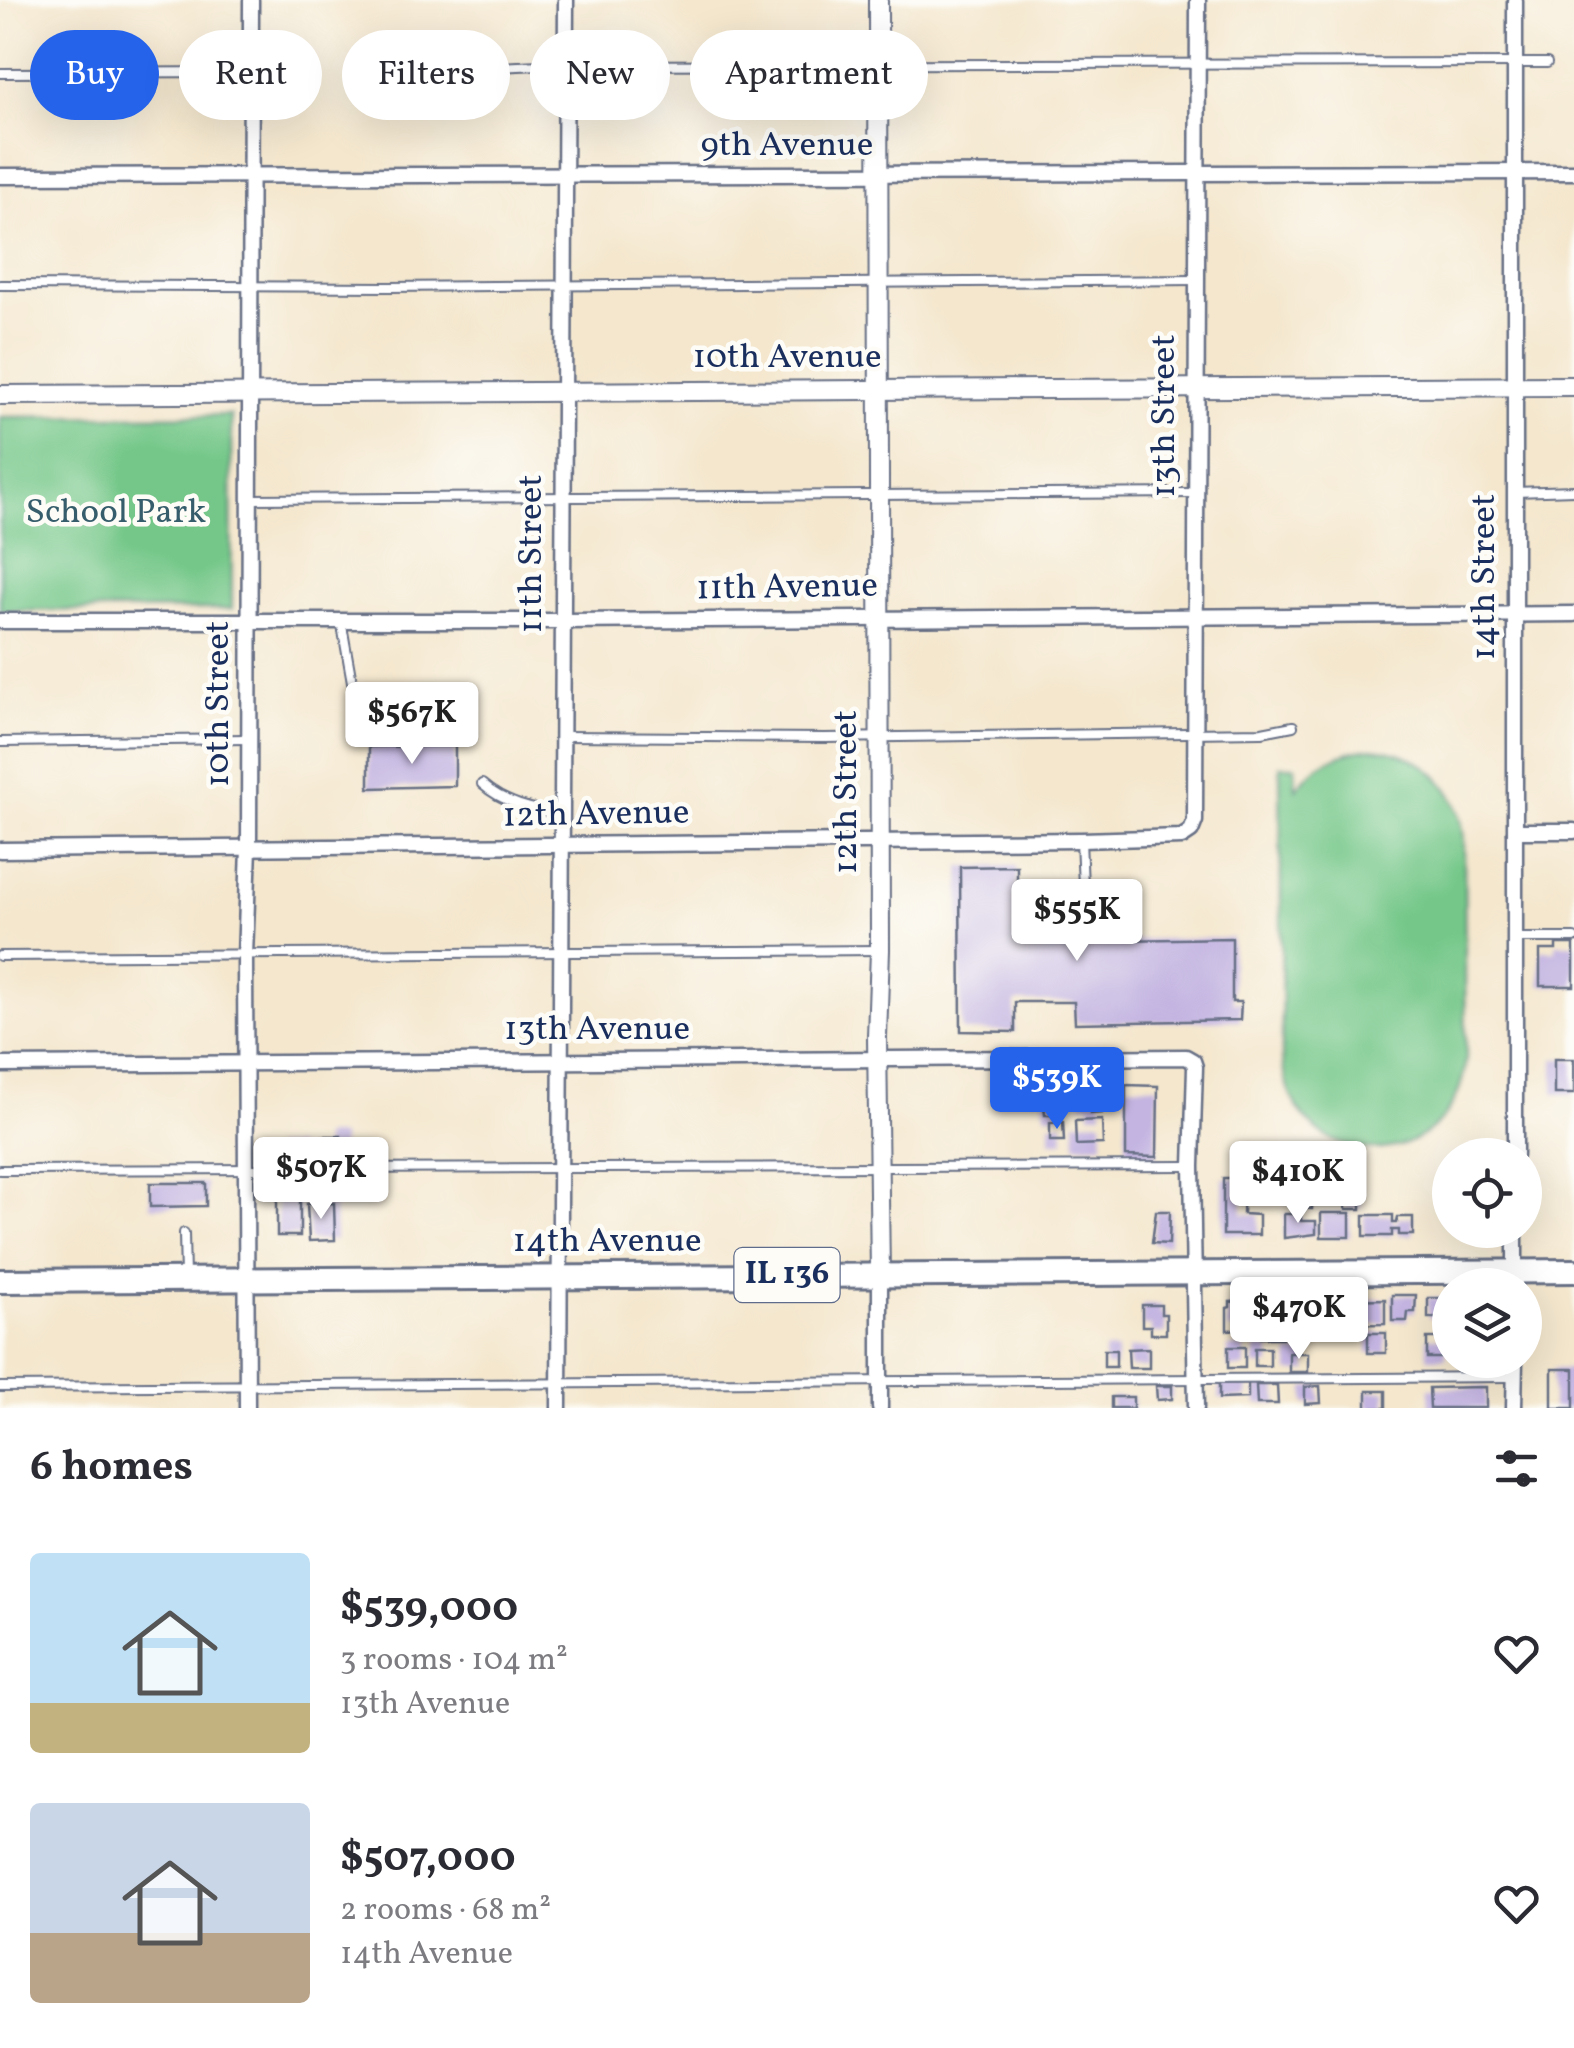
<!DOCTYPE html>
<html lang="en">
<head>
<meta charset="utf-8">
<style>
	body { margin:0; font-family:Vollkorn,serif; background:#f7f7f7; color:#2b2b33; height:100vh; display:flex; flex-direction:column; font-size:38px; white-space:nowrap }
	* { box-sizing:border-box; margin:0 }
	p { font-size:32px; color:#7c7c81 }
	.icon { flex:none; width:55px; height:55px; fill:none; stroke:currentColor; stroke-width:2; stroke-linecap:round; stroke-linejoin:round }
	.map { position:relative; height:1408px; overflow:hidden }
	.details { display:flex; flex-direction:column; background:#fff; flex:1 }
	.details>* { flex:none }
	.top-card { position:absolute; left:30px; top:30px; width:1000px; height:90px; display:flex; gap:20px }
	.fabs { position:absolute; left:1432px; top:1138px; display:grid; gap:20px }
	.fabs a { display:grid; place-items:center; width:110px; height:110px; border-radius:50%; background:#fff; box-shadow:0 10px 40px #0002; font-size:50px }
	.price { position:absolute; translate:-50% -85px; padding:0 22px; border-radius:10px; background:#fff; color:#222; font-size:32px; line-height:65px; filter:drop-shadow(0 2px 5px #0008) }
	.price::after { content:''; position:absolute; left:50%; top:60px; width:30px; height:22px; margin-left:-15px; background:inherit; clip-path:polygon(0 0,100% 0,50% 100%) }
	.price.current { background:#2563eb; color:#fff }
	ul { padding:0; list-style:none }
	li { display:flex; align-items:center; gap:30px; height:250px; padding:0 30px }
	li span { display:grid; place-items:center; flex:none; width:280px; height:200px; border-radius:10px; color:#555 }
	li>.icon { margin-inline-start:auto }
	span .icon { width:120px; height:120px; fill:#fffc; stroke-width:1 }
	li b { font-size:42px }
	h2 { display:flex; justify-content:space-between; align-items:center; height:120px; padding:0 30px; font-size:42px }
	.chip { padding:0 35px; border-radius:45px; background:#fff; box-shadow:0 10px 40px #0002; font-size:35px; line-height:90px }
	.chip.current { background:#2563eb; color:#fff }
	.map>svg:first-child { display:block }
</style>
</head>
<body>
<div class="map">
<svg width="1574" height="1408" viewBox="0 0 1574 1408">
	<rect width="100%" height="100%" fill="#fdfcf7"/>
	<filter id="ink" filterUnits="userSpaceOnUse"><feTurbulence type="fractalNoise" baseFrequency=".01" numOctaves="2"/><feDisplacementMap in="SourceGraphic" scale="20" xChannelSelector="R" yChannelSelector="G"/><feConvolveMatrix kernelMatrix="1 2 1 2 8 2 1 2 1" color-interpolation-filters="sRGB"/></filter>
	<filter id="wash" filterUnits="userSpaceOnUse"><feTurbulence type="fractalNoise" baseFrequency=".0048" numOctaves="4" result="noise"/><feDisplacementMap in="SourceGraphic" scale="40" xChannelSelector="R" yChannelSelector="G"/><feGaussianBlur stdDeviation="2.25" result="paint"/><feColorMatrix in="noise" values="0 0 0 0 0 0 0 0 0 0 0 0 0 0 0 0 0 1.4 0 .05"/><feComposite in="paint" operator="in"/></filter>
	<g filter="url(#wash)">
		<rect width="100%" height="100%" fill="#f4e7ce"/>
		<g fill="#75c789" stroke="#487b74" stroke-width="2.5">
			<path d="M 231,415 L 232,609 L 0,611 L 0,417 Z"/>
			<path d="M 1372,748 C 1425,753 1460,787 1464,839 L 1466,1058 C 1456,1179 1292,1180 1282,1059 L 1280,766 L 1295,766 L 1296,789 C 1315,763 1340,751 1372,748 Z"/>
		</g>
		<g id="blocks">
			<g fill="#c3b4e1">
				<path d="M 455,746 L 455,786 L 369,788 L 369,747 Z"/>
				<path d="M 1017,866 L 1017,891 L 1063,891 L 1064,941 L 1232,938 L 1232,1002 L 1241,1002 L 1240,1020 L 1075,1023 L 1074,1002 L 1015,1002 L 1015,1032 L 961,1031 L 960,867 Z"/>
				<path d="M 1556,944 L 1574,944 L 1574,986 L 1540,986 L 1540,950 L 1556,950 Z"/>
				<rect x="1554" y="1059" width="20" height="35"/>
				<path d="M 1060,1084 L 1067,1086 L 1067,1104 L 1060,1105 L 1060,1115 L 1045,1115 L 1042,1086 Z"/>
				<path d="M 1126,1085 L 1158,1086 L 1157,1157 L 1126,1156 Z"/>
				<path d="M 1101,1087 L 1102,1113 L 1090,1114 L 1090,1104 L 1082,1104 L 1081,1088 Z"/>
				<path d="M 1102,1120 L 1103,1144 L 1076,1145 L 1075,1121 Z"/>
				<path d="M 1063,1122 L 1064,1141 L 1050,1141 L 1050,1123 Z"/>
				<path d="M 323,1136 L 341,1136 L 342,1162 L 324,1163 Z"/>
				<rect x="274" y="1146" width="23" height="17"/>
				<path d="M 1223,1178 L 1244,1178 L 1243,1214 L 1259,1215 L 1259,1235 L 1223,1235 Z"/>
				<path d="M 150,1183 L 206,1183 L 206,1206 L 150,1207 Z"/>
				<path d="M 1295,1184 L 1313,1185 L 1312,1209 L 1295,1208 Z"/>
				<path d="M 300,1192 L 300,1236 L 277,1236 L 277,1193 Z"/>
				<rect x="1346" y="1192" width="15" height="17"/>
				<path d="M 334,1203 L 335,1240 L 309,1241 L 307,1204 Z"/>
				<path d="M 1156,1211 L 1170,1211 L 1169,1244 L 1152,1243 Z"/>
				<rect x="1321" y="1213" width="29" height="24"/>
				<path d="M 1284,1214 L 1301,1214 L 1301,1221 L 1316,1221 L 1316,1234 L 1284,1238 Z"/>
				<path d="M 1364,1215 L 1393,1215 L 1393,1223 L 1397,1223 L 1398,1217 L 1413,1217 L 1413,1235 L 1399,1235 L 1399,1230 L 1392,1230 L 1392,1236 L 1364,1236 Z"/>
				<path d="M 1392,1295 L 1416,1295 L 1415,1312 L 1408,1312 L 1407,1321 L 1392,1321 Z"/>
				<rect x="1428" y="1298" width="22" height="20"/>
				<path d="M 1385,1299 L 1385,1324 L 1329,1325 L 1328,1306 L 1344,1305 L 1344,1300 Z"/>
				<path d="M 1245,1301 L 1245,1329 L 1227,1330 L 1227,1308 L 1230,1307 L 1230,1302 Z"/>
				<rect x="1260" y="1302" width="22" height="36"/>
				<path d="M 1293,1302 L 1312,1303 L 1308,1333 L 1293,1332 Z"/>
				<path d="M 1142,1305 L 1161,1305 L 1161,1314 L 1166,1314 L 1166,1334 L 1151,1334 L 1151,1326 L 1142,1326 Z"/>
				<rect x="1368" y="1333" width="18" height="20"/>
				<rect x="1427" y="1338" width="19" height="20"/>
				<rect x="1228" y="1347" width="17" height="21"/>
				<path d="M 1149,1348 L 1149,1368 L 1129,1368 L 1128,1349 Z"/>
				<rect x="1255" y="1348" width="15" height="18"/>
				<rect x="1104" y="1350" width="12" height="17"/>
				<rect x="1289" y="1353" width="19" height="19"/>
				<rect x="1552" y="1369" width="22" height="39"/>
				<path d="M 1219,1383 L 1248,1383 L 1248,1398 L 1219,1399 Z"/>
				<path d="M 1256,1385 L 1277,1385 L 1278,1404 L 1257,1404 Z"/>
				<path d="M 1156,1386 L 1172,1386 L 1172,1399 L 1157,1400 Z"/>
				<path d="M 1320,1386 L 1321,1403 L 1305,1404 L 1305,1387 Z"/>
				<path d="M 1486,1387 L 1486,1408 L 1430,1408 L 1429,1388 Z"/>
				<rect x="1367" y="1391" width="19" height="17"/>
				<rect x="1111" y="1397" width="22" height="11"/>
			</g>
		</g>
	</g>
	<g filter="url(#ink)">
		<use href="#blocks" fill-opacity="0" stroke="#676f85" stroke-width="2.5"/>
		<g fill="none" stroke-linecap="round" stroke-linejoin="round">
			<defs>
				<g id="service">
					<path d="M 458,69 L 540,65 L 1547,63"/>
					<path d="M 0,73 L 249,72"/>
					<path d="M 0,285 L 389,287 L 1196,280"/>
					<path d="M 1515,492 L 1574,490"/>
					<path d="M 250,499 L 1194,493"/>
					<path d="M 341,620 L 352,682"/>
					<path d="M 562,736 L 825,738 L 1262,732 L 1293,726"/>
					<path d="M 0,742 L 248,739"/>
					<path d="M 482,784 C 502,802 534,812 562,812"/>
					<path d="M 1081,840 L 1083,886 L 1093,917"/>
					<path d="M 1515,938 L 1574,938"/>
					<path d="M 0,956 L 880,950"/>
					<path d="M 0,1170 L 1192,1166"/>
					<path d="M 184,1233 L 185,1278"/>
					<path d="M 0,1387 L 1515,1377"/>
				</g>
				<g id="minor">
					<path d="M 0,176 L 1574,172"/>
					<path d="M 0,621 L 562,621 L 1574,614"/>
					<path d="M 1515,831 L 1574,831"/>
					<path d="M 0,850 L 1081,840 L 1182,837 L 1191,831 L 1195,821 L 1198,0"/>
					<path d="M 0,1065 L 1186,1057 L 1193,1061 L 1195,1067 L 1192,1166 L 1196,1408"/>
					<path d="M 1515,1155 L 1515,0"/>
					<path d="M 1515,1285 L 1515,1230"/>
					<path d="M 247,1408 L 245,956 L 249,848 L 251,0"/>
					<path d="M 559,1408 L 566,0"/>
					<path d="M 880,1408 L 880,1275"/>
					<path d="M 1514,1408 L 1515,1360"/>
				</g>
				<g id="tertiary">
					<path d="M 878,0 L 880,950 L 877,1037 L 880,1275"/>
					<path d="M 0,395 L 1574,386"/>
				</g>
				<path id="primary" d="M 0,1281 L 1574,1271"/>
			</defs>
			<use href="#service" stroke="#676f85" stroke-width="12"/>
			<use href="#minor" stroke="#676f85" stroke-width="19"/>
			<use href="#tertiary" stroke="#676f85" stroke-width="22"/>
			<use href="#primary" stroke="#676f85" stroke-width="28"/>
			<use href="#service" stroke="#fff" stroke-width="8"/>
			<use href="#minor" stroke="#fff" stroke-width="14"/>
			<use href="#tertiary" stroke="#fff" stroke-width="18"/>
			<use href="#primary" stroke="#fff" stroke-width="22"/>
		</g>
	</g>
	<g text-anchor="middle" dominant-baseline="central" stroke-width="9" stroke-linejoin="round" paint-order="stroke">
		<rect fill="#fdfcf7" stroke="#5f6c8c" stroke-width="2.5" x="734.5" y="1248" width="105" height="54" rx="8"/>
		<g font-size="32" font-weight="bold" fill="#1b2f5e">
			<text x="787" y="1275">IL 136</text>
		</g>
		<g font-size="35" fill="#1b2f5e" stroke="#fdfcf7">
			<text x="787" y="146">9th Avenue</text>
			<text x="787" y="358">10th Avenue</text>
			<text transform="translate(1165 416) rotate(-90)">13th Street</text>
			<text transform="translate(532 554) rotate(-90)">11th Street</text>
			<text transform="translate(1485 577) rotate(-90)">14th Street</text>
			<text transform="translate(787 588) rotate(-1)">11th Avenue</text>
			<text transform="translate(219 704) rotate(-90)">10th Street</text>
			<text transform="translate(847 792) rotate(-90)">12th Street</text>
			<text transform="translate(596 815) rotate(-1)">12th Avenue</text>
			<text x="597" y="1030">13th Avenue</text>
			<text x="607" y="1242">14th Avenue</text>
		</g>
		<g font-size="35" fill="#365d6b" stroke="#fdfcf7">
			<text x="116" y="513">School Park</text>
		</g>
	</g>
</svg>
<div class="fabs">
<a><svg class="icon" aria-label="locate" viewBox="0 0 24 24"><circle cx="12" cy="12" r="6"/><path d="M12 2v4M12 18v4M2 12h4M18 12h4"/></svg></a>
<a><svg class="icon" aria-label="layers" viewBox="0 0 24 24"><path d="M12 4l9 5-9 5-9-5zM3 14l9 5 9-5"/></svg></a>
</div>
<b class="price" style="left:412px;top:767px">$567K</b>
<b class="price" style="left:1077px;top:964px">$555K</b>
<b class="price current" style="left:1057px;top:1132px">$539K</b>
<b class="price" style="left:321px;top:1222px">$507K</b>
<b class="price" style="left:1298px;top:1226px">$410K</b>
<b class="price" style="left:1299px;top:1362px">$470K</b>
<div class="top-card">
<a class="chip current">Buy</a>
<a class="chip">Rent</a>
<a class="chip">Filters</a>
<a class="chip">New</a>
<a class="chip">Apartment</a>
</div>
</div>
<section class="details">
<h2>6 homes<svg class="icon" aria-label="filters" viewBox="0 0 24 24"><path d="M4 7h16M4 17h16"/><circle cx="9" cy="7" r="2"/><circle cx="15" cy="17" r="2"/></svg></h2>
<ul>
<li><span style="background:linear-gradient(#bfe0f5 75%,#c2b280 0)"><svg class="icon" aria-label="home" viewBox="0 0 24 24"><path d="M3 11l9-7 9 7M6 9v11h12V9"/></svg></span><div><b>$539,000</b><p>3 rooms · 104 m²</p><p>13th Avenue</p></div><svg class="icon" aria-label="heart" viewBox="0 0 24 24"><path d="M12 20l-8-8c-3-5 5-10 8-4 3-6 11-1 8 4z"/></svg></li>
<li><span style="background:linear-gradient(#c9d6e8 65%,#b9a48a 0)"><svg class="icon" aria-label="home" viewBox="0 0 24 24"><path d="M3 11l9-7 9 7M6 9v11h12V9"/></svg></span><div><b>$507,000</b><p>2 rooms · 68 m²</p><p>14th Avenue</p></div><svg class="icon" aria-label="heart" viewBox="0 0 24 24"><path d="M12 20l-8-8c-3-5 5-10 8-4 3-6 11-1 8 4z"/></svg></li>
</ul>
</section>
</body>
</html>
